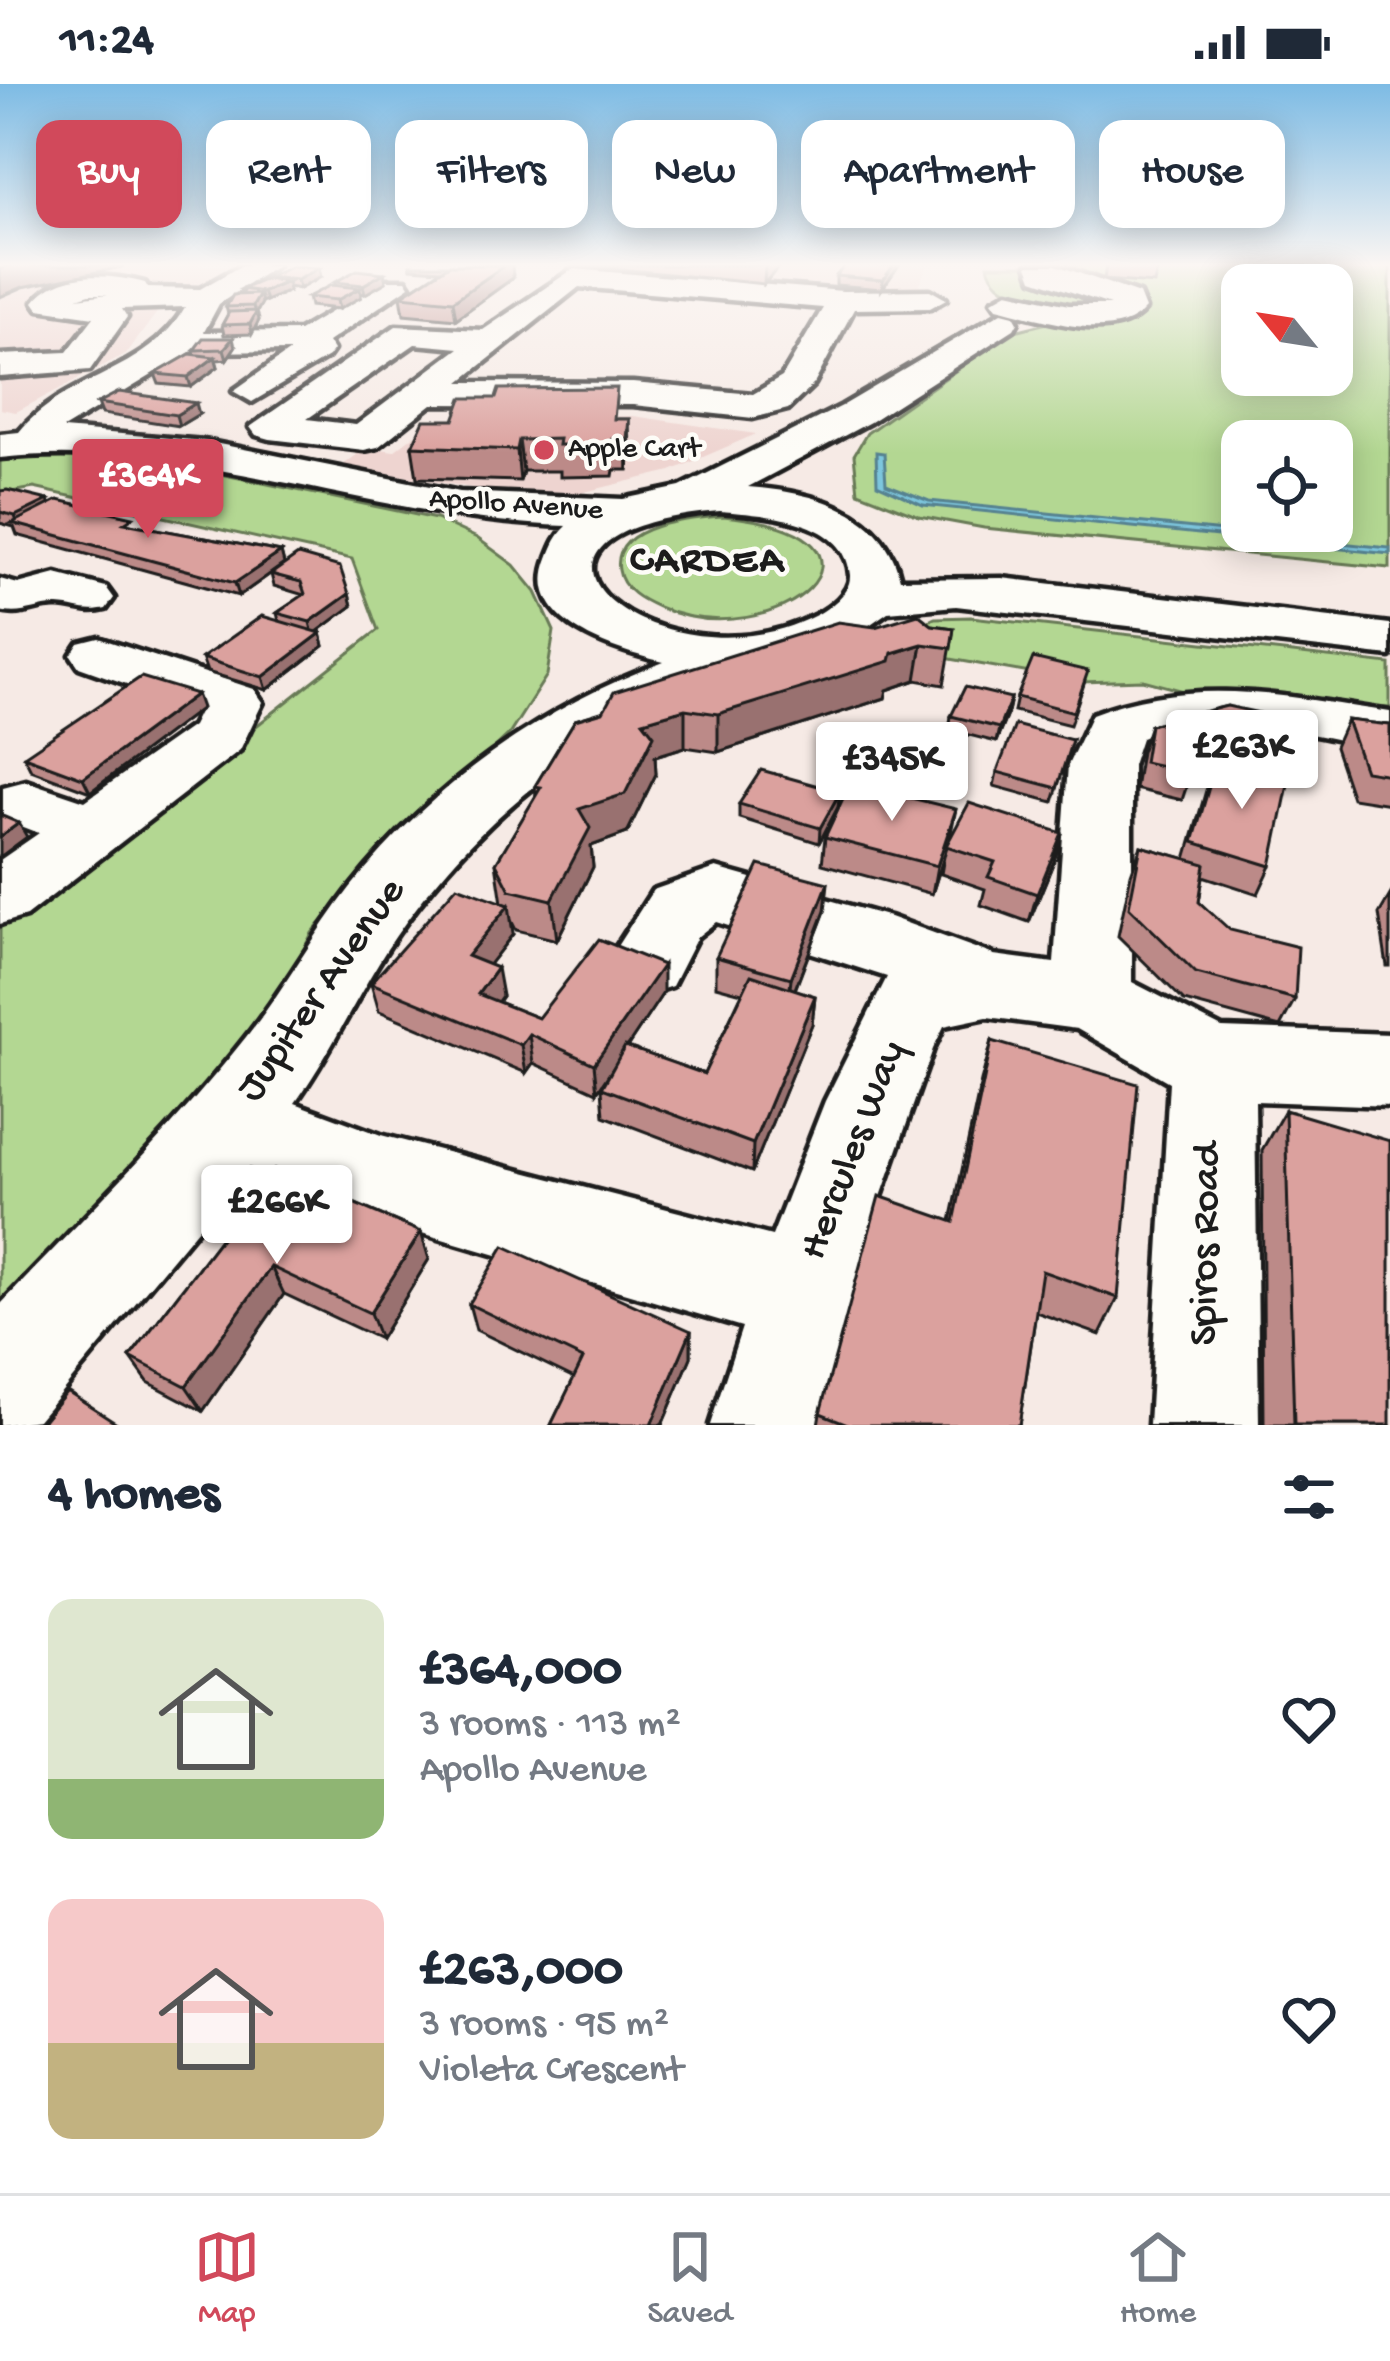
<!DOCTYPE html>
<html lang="en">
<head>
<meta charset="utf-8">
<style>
	body { margin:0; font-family:"Gochi Hand",sans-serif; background:#f6f6f7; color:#1f2937; height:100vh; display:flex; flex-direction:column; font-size:45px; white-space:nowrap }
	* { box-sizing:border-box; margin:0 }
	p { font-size:39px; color:#747a83 }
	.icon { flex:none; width:66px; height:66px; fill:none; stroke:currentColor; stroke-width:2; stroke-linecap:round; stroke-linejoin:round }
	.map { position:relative; height:1341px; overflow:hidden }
	.details { display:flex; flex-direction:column; background:#fff; flex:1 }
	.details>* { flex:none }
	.banner { position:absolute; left:36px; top:36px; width:1320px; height:108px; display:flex; gap:24px }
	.needle { width:78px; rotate:300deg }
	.controls { position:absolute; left:1221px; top:180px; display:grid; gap:24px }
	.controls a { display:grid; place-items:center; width:132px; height:132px; border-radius:24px; background:#fff; box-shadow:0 6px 30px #0003; font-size:60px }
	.price { position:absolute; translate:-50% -102px; padding:0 27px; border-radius:12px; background:#fff; color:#222; font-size:39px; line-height:78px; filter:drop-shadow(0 3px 6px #0008) }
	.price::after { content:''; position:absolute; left:50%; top:72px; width:36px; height:27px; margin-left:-18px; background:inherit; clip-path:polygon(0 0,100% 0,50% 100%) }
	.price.selected { background:#d1495b; color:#fff }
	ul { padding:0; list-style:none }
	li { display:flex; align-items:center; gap:36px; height:300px; padding:0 48px }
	li span { display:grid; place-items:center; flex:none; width:336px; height:240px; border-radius:24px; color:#555 }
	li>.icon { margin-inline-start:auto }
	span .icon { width:144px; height:144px; fill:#fffc; stroke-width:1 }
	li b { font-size:51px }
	h2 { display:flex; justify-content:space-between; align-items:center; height:144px; padding:0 48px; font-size:51px }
	.tag { padding:0 42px; border-radius:24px; background:#fff; box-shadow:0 6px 30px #0003; font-size:42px; line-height:108px }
	.tag.selected { background:#d1495b; color:#fff }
	.status { display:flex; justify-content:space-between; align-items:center; height:84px; padding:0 60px; background:#fff; direction:ltr }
	.status svg { height:33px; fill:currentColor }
	.tabs { display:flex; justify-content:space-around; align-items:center; height:168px; border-top:3px solid #e0e1e3; background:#fff; font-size:33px; color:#747a83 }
	.tabs a { display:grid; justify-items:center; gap:6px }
	.tabs .selected { color:#d1495b }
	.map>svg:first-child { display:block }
</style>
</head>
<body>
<div class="status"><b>11:24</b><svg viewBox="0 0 49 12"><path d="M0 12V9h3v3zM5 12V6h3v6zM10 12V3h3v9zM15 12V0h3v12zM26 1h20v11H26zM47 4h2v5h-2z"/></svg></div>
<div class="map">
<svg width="1390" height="1341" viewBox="0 0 1390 1341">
	<rect width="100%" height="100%" fill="#f6eae5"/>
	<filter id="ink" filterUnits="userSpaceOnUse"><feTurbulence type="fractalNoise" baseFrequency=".00833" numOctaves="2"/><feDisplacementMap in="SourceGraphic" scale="24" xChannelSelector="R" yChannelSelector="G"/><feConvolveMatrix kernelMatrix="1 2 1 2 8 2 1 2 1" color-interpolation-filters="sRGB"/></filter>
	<g filter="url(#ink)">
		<g fill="#eed4d0">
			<path d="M 0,181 L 238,181 L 190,204 L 163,208 L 161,223 L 127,269 L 16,328 L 0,325 Z"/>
			<path d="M 576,181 L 927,181 L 919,202 L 887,214 Z"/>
			<path d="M 633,332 L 756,350 L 671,387 L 576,410 L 497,408 L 342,382 L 367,363 L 394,367 L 435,335 Z"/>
		</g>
		<g fill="#b3d792" stroke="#687a57" stroke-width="3" fill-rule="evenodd">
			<path d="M 988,181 L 1390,181 L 1390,484 L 984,444 L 919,432 L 858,408 L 854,371 L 867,349 L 1011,248 L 1063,235 L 1087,222 C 1057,219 995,218 988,181 ZM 1242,201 L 1332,201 L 1332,291 L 1242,291 ZM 1242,357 L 1332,357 L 1332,447 L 1242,447 Z"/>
			<path d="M 27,370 L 129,371 L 436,435 L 477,454 L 514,481 L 536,508 L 554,547 L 547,591 L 510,649 L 371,780 L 312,849 L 271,928 L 0,1242 L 0,844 L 378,546 L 352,475 L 34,404 L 0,410 L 0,375 Z"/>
			<path d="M 723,432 C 921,451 778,575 658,523 C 642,516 622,506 619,486 C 611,440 693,434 723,432 Z"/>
			<path d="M 971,533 L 1390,580 L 1390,624 L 1195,610 L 1143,596 L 1081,598 L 917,569 L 899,551 L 935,534 Z"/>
		</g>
		<path fill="#7dc6dd" stroke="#568290" stroke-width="3" d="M 876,368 L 884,369 L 886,400 L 929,417 L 1390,464 L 1390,470 L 923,421 L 877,400 Z"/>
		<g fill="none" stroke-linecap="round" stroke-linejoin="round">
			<defs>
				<g id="minor">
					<path d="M 242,181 L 277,181 L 219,220 L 204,248 L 299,247 L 384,196 L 406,196 L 410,202 L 328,258 L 333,266 L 328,273 L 252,318 L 233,307 L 290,267 L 190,268 L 63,345 L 204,357 L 460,408 L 623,415 L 680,403 L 842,322 L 1002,228 L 1014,231 L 1018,238 L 1014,245 L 870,338 L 748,403 C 811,408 885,425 900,495 L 1002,494 L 1390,540 L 1390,572 L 956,522 L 888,528 L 842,560 L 791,576 L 705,584 L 710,591 L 701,603 C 572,665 491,722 405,839 C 363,896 336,962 295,1019 L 381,1051 L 772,1152 L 825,1017 L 887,893 L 716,838 L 697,853 L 672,902 L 644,911 L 616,902 L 605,881 L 653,806 L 716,784 L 890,833 L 994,871 L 1054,879 L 1068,681 L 1092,630 C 1194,591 1286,612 1390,628 L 1390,666 C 1310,652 1219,622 1141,654 L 1132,681 L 1132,898 L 1222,944 L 1390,950 L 1390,1022 L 1255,1017 L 1259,1341 L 1149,1341 L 1169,998 L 1077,945 L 987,933 L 944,942 L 933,965 L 877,1124 L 820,1341 L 710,1341 L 742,1243 L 381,1137 L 249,1083 L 38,1336 L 0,1341 L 0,1221 C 84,1133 171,1048 246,953 C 284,906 313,851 350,804 C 432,701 541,623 664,578 C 619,567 521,540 548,474 C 553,461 557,451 567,442 C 375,436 193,354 0,374 L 0,350 L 19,348 C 67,290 146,291 185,223 L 122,225 L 127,233 L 90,286 L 0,293 L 0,271 L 67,268 L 94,233 L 39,225 L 34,218 C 60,185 109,190 145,199 L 148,204 L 200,205 ZM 90,210 L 108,210 L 77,214 ZM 720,427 C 761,431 846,433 850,491 C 851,509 829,524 816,531 C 665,610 454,449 720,427 Z"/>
					<path d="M 1028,181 L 1056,181 L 1139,210 L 1145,225 C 1114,262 1036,233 997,224 L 992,217 L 1008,208 L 1069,221 L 1110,221 L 1033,195 Z"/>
					<path d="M 573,185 L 843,207 L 930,206 L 946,215 L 930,224 L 854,225 L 814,300 L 788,325 L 753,334 L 633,321 L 432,320 L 378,363 L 364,366 L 270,355 L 256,351 L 250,343 L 396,242 L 483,246 ZM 579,203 L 823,224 L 782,293 L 753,310 L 633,299 L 460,298 ZM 415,260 L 459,264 L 356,341 L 307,335 Z"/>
					<path d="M 56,490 L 106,503 L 114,514 L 106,525 C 86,530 77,523 58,522 C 37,521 23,533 0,527 L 0,495 L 18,500 Z"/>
					<path d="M 99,554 L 254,605 L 263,618 L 240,666 L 26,832 L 0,840 L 0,776 L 39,749 L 3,735 L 3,703 L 26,697 L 85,717 L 192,642 L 200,626 L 79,583 L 71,571 L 79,559 Z"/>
				</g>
			</defs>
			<use href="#minor" stroke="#1c1c1c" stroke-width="9"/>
			<use href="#minor" fill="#fdfcf7" fill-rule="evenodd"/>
		</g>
		<g fill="#bc8a88" stroke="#1c1c1c" stroke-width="3">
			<path d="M 410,181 L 512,181 L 513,194 L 456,235 L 404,230 L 401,212 L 441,186 L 411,184 Z"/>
			<path d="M 582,181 L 780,181 L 764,200 Z"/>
			<path d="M 838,181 L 899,181 L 882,205 L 836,201 L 836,192 L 845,182 Z"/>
			<path d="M 1106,181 L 1158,181 L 1154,200 L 1104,196 Z"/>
			<path d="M 384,189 L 386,198 L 365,210 L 361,209 L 361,213 L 339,225 L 310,222 L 308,213 L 335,201 L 335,198 Z"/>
			<path d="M 269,193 L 321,193 L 299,205 L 288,203 L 289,207 L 266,217 L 261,217 L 257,228 L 259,236 L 252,250 L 224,251 L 222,241 L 228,230 L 226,223 L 244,211 L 242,205 L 270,196 Z"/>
			<path d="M 235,263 L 227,275 L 216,276 L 218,283 L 191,303 L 159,300 L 155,290 L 195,271 L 194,266 Z"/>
			<path d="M 98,319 L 199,330 L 179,342 L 102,330 Z"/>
			<path d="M 618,335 L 629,335 L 628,386 L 614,386 L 613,392 L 560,393 L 560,387 L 523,387 L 520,397 L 417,394 L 412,362 Z"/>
			<path d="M 0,407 L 135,441 L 281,468 L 284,480 L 239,512 L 17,451 L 14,443 L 0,439 Z"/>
			<path d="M 271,490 L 349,510 L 352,522 L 317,548 L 321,549 L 324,562 L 267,606 L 207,588 L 202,574 L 279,537 L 277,529 L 304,511 L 274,502 Z"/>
			<path d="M 932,541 L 954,544 L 944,601 L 916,596 L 887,606 L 885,614 L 718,668 L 685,663 L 655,672 L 656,690 L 627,749 L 591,762 L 593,783 L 557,856 L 516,846 L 511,836 L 513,850 L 488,881 L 502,912 L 498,918 L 538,934 L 663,909 L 627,963 L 704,990 L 742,909 L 716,902 L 716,873 L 825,827 L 795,906 L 815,912 L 812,940 L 752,1088 L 604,1032 L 602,1004 L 612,985 L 597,1008 L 533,979 L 526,989 L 379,927 L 371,899 L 502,819 L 496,779 L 536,712 L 535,702 L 575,636 L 875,543 Z"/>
			<path d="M 1084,600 L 1070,641 L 1014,627 L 1017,613 Z"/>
			<path d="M 1011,614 L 1008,628 L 996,658 L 949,646 L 951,632 Z"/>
			<path d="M 1227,622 L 1286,662 L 1275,690 L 1233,680 L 1271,782 L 1258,810 L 1203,792 L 1199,818 L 1295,915 L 1280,943 L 1184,917 L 1118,852 L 1131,790 L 1141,762 L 1186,775 L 1207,703 L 1215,680 L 1192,686 L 1182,716 L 1135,705 L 1141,668 L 1150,641 Z"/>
			<path d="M 202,624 L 90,708 L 31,686 L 24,672 Z"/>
			<path d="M 1347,636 L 1390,641 L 1390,720 L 1352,714 L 1335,663 Z"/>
			<path d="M 1072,656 L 1053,718 L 994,702 L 997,688 Z"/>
			<path d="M 840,708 L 838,723 L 819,759 L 739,734 L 739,720 Z"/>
			<path d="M 1062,749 L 1054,777 L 1029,838 L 981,821 L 985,805 L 941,790 L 944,772 L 932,810 L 822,780 L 825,753 L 950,755 Z"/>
			<path d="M 1390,811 L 1390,882 L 1387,882 L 1379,830 Z"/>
			<path d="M 992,957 L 1118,1214 L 1100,1251 L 1036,1228 L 1019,1341 L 818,1341 L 820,1329 L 951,1137 L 981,997 Z"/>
			<path d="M 1285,1026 L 1390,1341 L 1264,1341 L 1262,1066 Z"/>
			<path d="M 274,1085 L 421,1148 L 429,1175 L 380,1255 L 284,1210 L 203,1327 L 148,1298 L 130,1273 Z"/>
			<path d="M 469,1220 L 691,1247 L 691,1273 L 662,1341 L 551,1341 L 574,1294 L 476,1246 Z"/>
		</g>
		<g fill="#99716f" stroke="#1c1c1c" stroke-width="3">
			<path d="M 9,181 L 121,181 L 122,183 L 23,203 L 0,213 L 0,185 Z"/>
			<path d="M 505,181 L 512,181 L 513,194 L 456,235 L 453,217 Z"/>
			<path d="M 765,181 L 780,181 L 764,200 Z"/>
			<path d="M 894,181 L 899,181 L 882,205 L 883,196 Z"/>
			<path d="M 319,184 L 321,193 L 299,205 L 297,196 Z"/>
			<path d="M 384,189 L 386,198 L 365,210 L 363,201 Z"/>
			<path d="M 287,198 L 289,207 L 266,217 L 263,208 Z"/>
			<path d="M 360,204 L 361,213 L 339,225 L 337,216 Z"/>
			<path d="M 260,210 L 262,219 L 257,228 L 259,236 L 252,250 L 250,240 L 255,230 L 253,222 Z"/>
			<path d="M 233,254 L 235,263 L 227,275 L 224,265 Z"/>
			<path d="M 215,273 L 218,283 L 191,303 L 188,293 Z"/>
			<path d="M 196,319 L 199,330 L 179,342 L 176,331 Z"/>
			<path d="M 629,335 L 630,366 L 628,386 L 627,355 Z"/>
			<path d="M 519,356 L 523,387 L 520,397 L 517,366 Z"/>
			<path d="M 48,416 L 52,428 L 18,441 L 15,432 Z"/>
			<path d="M 281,468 L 284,480 L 239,512 L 235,499 Z"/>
			<path d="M 349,510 L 352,522 L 313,551 L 310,538 Z"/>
			<path d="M 321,549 L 324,562 L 267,606 L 263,593 Z"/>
			<path d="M 922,560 L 916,596 L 887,606 L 885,614 L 718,668 L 718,630 Z"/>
			<path d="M 197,610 L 202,624 L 90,708 L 83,694 Z"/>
			<path d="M 1011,614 L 1008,628 L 996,658 L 999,644 Z"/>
			<path d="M 685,625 L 685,663 L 655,672 L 656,690 L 627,749 L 591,762 L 593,783 L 557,856 L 552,816 L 579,725 L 643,637 Z"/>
			<path d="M 1235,651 L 1224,678 L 1185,688 L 1195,661 Z"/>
			<path d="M 840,708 L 838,723 L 819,759 L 820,744 Z"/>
			<path d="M 956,725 L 950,753 L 932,810 L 937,782 Z"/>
			<path d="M 19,739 L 27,753 L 0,773 L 0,753 Z"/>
			<path d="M 1062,749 L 1054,777 L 1029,838 L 1037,810 Z"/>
			<path d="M 828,799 L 825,827 L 788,923 L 791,894 Z"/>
			<path d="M 509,821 L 513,850 L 473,901 L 467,872 Z"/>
			<path d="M 663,881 L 663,909 L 597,1008 L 594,980 Z"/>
			<path d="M 497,884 L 502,912 L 483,938 L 478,910 Z"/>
			<path d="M 815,912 L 812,940 L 752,1088 L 753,1060 Z"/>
			<path d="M 529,950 L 533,979 L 526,989 L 521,961 Z"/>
			<path d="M 421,1148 L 429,1175 L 380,1255 L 370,1229 Z"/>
			<path d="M 271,1183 L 284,1210 L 203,1327 L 186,1302 Z"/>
			<path d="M 691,1247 L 691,1273 L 662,1341 L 651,1341 Z"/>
		</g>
		<g fill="#dba19e" stroke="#1c1c1c" stroke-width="3">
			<path d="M 449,181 L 505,181 L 453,217 L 401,212 Z"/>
			<path d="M 845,181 L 894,181 L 883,196 L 836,192 Z"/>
			<path d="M 292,182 L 319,184 L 297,196 L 269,193 Z"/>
			<path d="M 357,186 L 384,189 L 363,201 L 335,198 Z"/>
			<path d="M 266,195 L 287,198 L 263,208 L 242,205 Z"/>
			<path d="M 331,201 L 360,204 L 337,216 L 308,213 Z"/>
			<path d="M 260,210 L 253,222 L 226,223 L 233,211 Z"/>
			<path d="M 257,227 L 250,240 L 222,241 L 229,228 Z"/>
			<path d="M 203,254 L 233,254 L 224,265 L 194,266 Z"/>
			<path d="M 190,270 L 215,273 L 188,293 L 155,290 Z"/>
			<path d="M 617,304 L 614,335 L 629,335 L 627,355 L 612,355 L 611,361 L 558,361 L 559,355 L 519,356 L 517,366 L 412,362 L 424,336 L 454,336 L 462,314 L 496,314 L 499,305 Z"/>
			<path d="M 119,308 L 196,319 L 176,331 L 98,319 Z"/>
			<path d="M 7,406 L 48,416 L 15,432 L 0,428 L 0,407 Z"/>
			<path d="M 58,416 L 133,433 L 124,439 L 281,468 L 235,499 L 12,439 Z"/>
			<path d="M 298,471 L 340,483 L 349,510 L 310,538 L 277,529 L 305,510 L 301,498 L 271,490 Z"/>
			<path d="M 918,530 L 932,541 L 954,544 L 951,564 L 922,560 L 892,569 L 890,577 L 718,630 L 685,625 L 643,637 L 654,651 L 625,710 L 579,725 L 590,744 L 552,816 L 510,806 L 496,779 L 541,703 L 535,702 L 575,636 L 603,628 L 614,608 L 838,538 L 875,543 Z"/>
			<path d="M 262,532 L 321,549 L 263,593 L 202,574 Z"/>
			<path d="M 1033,574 L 1088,587 L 1074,628 L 1017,613 Z"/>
			<path d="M 141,593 L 197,610 L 83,694 L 24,672 Z"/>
			<path d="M 965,603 L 1011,614 L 999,644 L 951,632 Z"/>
			<path d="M 1227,622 L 1287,635 L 1286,662 L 1235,651 L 1195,661 L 1192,689 L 1144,678 L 1150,641 Z"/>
			<path d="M 1347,636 L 1390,641 L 1390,691 L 1365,687 Z"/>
			<path d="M 1015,641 L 1072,656 L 1057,704 L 997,688 Z"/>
			<path d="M 1217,675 L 1289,696 L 1271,782 L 1193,758 Z"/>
			<path d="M 761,686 L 840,708 L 820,744 L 739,720 Z"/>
			<path d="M 850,699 L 956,725 L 937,782 L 825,753 Z"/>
			<path d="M 969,719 L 1062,749 L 1037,810 L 988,793 L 995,778 L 946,762 Z"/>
			<path d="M 0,731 L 19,739 L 0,753 Z"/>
			<path d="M 1141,762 L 1205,780 L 1199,818 L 1230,846 L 1298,863 L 1295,915 L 1196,889 L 1129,823 Z"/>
			<path d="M 759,781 L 828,799 L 791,894 L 716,873 Z"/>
			<path d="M 457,802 L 509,821 L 467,872 L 497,884 L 478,910 L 538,934 L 599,855 L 663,881 L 594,980 L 529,950 L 521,961 L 371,899 Z"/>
			<path d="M 751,891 L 815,912 L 753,1060 L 602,1004 L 625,962 L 704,990 Z"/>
			<path d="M 992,957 L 1138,1000 L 1118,1214 L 1042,1187 L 1019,1341 L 850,1341 L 820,1329 L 879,1112 L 954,1138 Z"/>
			<path d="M 1285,1026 L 1390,1057 L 1390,1341 L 1294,1341 Z"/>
			<path d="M 274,1085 L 421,1148 L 370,1229 L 271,1183 L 186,1302 L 130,1273 Z"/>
			<path d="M 504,1162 L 691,1247 L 651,1341 L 551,1341 L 583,1275 L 469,1220 Z"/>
			<path d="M 67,1307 L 120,1341 L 39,1341 Z"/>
		</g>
	</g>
	<linearGradient id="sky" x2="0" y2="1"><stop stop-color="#7dbbe4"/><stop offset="0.49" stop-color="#fbf6f3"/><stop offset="1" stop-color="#fbf6f3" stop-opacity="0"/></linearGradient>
	<rect width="1390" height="369" fill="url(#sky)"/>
	<circle fill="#d1495b" stroke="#fdfcf7" stroke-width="4.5" cx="544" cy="366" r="12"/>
	<g text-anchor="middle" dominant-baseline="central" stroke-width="9" stroke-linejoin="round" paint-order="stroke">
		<g font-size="30" fill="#1c1c1c" stroke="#fdfcf7" text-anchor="start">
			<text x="568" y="366">Apple Cart</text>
		</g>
		<g font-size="30" fill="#1c1c1c" stroke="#fdfcf7">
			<text transform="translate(516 422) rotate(4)">Apollo Avenue</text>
		</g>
		<g font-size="39" font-weight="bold" letter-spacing="3" fill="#1c1c1c" stroke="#fdfcf7">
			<text x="708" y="479">CARDEA</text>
		</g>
		<g font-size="42" fill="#1c1c1c" stroke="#fdfcf7">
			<text transform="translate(323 907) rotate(-55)">Jupiter Avenue</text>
			<text transform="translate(855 1067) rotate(-69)">Hercules Way</text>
			<text transform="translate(1208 1160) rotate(-89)">Spiros Road</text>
		</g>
	</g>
</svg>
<div class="controls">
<a><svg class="needle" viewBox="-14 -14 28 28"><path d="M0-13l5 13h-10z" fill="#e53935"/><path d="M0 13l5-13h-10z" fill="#747a83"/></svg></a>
<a><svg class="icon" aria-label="locate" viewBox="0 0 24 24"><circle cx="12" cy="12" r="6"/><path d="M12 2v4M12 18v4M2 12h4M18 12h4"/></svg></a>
</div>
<b class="price selected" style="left:148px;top:457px">£364K</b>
<b class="price" style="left:1242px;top:728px">£263K</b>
<b class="price" style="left:892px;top:740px">£345K</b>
<b class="price" style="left:277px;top:1183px">£266K</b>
<div class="banner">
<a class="tag selected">Buy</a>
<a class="tag">Rent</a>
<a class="tag">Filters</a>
<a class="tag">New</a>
<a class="tag">Apartment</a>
<a class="tag">House</a>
</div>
</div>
<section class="details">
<h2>4 homes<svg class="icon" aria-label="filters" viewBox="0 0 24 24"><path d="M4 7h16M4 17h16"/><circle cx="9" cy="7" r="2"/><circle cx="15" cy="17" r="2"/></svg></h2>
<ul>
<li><span style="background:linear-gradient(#dfe7d0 75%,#8fb573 0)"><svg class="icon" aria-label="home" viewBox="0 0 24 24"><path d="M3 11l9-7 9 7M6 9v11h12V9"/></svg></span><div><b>£364,000</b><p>3 rooms · 113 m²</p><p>Apollo Avenue</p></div><svg class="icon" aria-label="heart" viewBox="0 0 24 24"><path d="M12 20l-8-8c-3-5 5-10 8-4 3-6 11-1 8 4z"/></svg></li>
<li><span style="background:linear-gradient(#f6c9c9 60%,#c2b280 0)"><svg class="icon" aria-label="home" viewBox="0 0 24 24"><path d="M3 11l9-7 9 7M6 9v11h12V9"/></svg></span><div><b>£263,000</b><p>3 rooms · 95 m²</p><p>Violeta Crescent</p></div><svg class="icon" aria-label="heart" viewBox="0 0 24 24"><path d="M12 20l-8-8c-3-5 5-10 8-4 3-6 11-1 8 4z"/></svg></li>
</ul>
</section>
<nav class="tabs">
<a class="selected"><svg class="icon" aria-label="map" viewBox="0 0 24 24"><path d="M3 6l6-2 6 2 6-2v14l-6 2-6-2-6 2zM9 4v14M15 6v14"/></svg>Map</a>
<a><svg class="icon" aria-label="saved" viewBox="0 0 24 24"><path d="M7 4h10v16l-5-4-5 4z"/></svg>Saved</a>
<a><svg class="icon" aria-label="home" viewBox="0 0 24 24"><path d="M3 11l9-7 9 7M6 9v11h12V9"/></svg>Home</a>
</nav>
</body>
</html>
